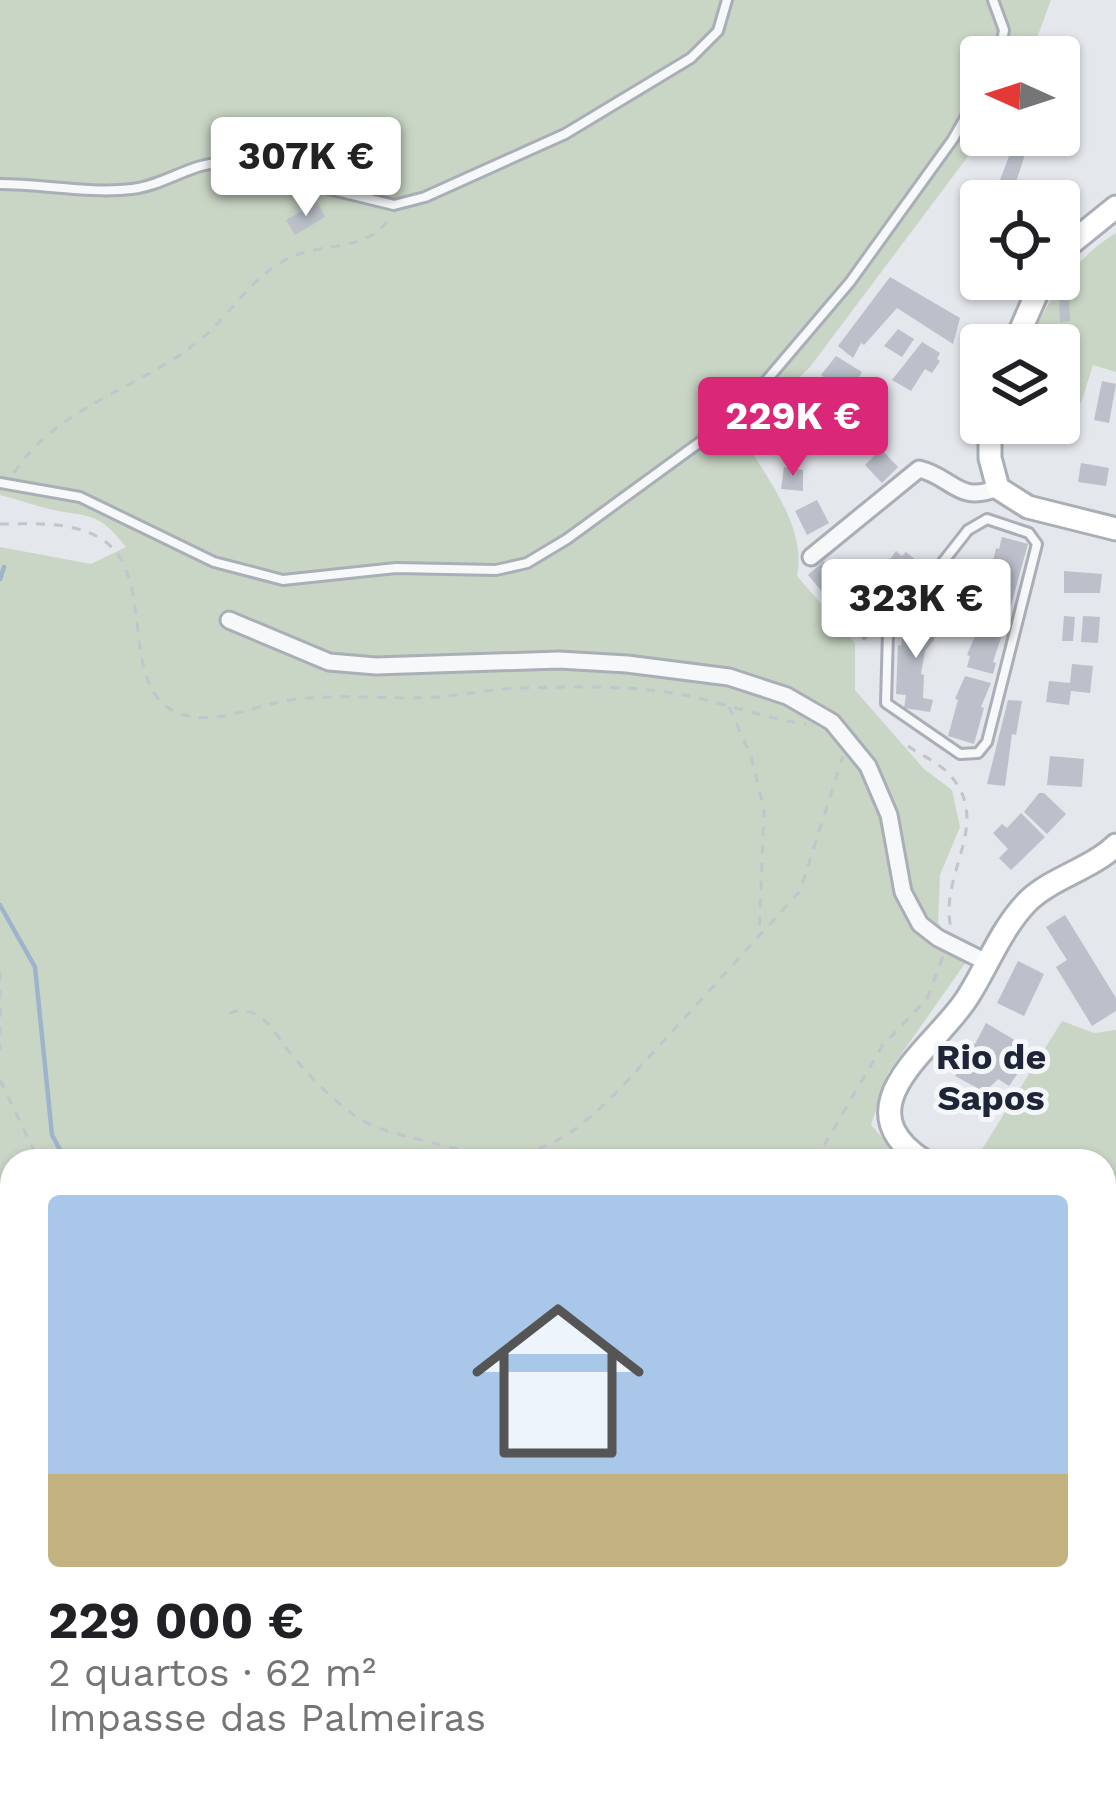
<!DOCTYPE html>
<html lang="pt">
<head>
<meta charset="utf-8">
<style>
	body { margin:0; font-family:"Work Sans",sans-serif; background:#f2f2f2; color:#202124; height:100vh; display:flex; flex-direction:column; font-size:45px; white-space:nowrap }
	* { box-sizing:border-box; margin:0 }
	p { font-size:39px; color:#757577 }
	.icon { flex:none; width:66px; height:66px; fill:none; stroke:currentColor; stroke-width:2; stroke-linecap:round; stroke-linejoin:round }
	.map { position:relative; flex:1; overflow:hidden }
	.panel { position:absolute; left:0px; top:1149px; width:1116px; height:660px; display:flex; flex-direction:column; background:#fff; border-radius:36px 36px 0 0; box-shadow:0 3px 9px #0004 }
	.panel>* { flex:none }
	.needle { width:78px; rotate:273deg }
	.controls { position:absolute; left:960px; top:36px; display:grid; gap:24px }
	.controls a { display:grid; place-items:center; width:120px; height:120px; border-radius:12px; background:#fff; box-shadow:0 3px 9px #0004; font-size:60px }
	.price { position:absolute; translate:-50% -102px; padding:0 27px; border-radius:12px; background:#fff; color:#222; font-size:39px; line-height:78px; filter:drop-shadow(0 3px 6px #0008) }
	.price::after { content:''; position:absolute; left:50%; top:72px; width:36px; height:27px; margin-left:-18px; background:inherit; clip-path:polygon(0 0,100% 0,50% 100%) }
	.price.selected { background:#db2777; color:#fff }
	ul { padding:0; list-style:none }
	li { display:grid; align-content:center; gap:24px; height:636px; padding:0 48px }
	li+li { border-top:3px solid #e0e0e0 }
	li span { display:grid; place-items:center; height:372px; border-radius:12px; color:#555 }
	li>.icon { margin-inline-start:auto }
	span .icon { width:216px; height:216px; fill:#fffc; stroke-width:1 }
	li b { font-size:51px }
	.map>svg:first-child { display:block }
</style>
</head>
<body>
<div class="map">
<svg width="1116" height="1809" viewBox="0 0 1116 1809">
	<rect width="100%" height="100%" fill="#e4e7ec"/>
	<g fill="#c9d6c5">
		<path d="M 0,0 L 1051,0 L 1030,57 L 981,57 L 981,135 L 984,135 L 810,367 L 741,435 C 766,477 807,526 797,576 L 855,643 L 855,690 L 924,769 L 952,790 L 960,827 L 940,875 L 938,923 L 966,962 L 888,1073 L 871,1125 L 903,1161 L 12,1161 L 12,1797 L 1104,1797 L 1104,1729 L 1116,1730 L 1116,1809 L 0,1809 L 0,547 L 91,564 L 126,547 C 97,510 90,518 49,509 C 33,505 16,499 0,495 Z"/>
		<path d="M 1116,233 L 1116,372 L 1093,365 L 1081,403 L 1059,397 L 1059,345 L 1027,345 C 1049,299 1072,260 1116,233 Z"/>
		<path d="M 1062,1021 L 1094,1033 L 1116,1030 L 1116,1178 L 1107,1187 L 1104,1161 L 1006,1161 L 979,1154 Z"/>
		<path d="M 1104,1231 L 1116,1240 L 1116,1398 L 1104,1396 Z"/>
	</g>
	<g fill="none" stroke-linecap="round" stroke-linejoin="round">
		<g stroke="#9fb4cc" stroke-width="4.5">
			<path d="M 0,579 L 4,567"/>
			<path d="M 0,905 L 35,967 L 52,1135 L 66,1161"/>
			<path d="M 0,1199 L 12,1208"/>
			<path d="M 1104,1356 L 1116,1355"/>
			<path d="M 0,1697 L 12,1669"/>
		</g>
	</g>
	<g fill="#bbc0ca">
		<path d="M 1014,143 L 1027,148 L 1015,185 L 1000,180 Z"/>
		<path d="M 317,202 L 325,217 L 295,235 L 286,220 Z"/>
		<path d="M 890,277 L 960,318 L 953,344 L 897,308 L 864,345 L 861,343 L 853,358 L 838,346 Z"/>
		<path d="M 1069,298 L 1070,321 L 1060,322 L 1059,299 Z"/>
		<path d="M 898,329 L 914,339 L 902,357 L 884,346 Z"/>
		<path d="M 922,342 L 940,353 L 937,359 L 940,361 L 932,373 L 925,369 L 911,391 L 892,380 Z"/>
		<path d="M 836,356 L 862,372 L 846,400 L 828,390 L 832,382 L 821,375 Z"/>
		<path d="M 867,378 L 888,391 L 870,423 L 848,410 Z"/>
		<path d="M 1102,381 L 1116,384 L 1109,423 L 1094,420 Z"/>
		<path d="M 881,449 L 898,467 L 882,483 L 865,465 Z"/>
		<path d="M 1081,463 L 1109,468 L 1106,486 L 1078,482 Z"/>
		<path d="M 784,467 L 803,470 L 803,491 L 781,489 Z"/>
		<path d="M 817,500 L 829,523 L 807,535 L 795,511 Z"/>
		<path d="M 1002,537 L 1028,544 L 1011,605 L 985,598 L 996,548 L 999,549 Z"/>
		<path d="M 896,551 L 902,556 L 906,552 L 917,561 L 901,582 L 883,569 Z"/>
		<path d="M 824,561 L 833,572 L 825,579 L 863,612 L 856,618 L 858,621 L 866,614 L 879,627 L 864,641 L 808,575 Z"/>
		<path d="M 1064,571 L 1102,574 L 1100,593 L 1064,593 Z"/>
		<path d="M 876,572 L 887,582 L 878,594 L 883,598 L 872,603 L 858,592 Z"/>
		<path d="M 984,605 L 1009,613 L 993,662 L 996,663 L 993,674 L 967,667 L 970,656 L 967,655 L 977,631 L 974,630 Z"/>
		<path d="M 917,613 L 944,617 L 942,629 L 936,628 L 934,640 L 925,651 L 921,674 L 924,675 L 923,698 L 933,700 L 930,712 L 904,708 L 906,695 L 896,694 L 898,645 L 901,646 L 903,634 L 907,635 L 909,623 L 915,624 Z"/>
		<path d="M 1064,616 L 1075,617 L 1073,641 L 1062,641 Z"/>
		<path d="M 1083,616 L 1100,617 L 1098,643 L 1081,642 Z"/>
		<path d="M 1072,664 L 1093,666 L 1090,693 L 1071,691 L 1069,705 L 1046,702 L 1049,681 L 1070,683 Z"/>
		<path d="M 965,676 L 991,683 L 981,707 L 984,708 L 974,744 L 948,736 L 958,700 L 955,699 Z"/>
		<path d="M 1008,700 L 1022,701 L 1016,735 L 1012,734 L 1005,786 L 987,784 Z"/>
		<path d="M 1050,756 L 1084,759 L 1082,787 L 1047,785 Z"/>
		<path d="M 1039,793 L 1044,793 L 1066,814 L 1047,834 L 1024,812 Z"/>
		<path d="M 1021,813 L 1045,837 L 1011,870 L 999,858 L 1008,849 L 993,833 L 1002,824 L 1007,828 Z"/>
		<path d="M 1065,915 L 1116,998 L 1116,1011 L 1092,1026 L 1056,967 L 1067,960 L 1046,927 Z"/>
		<path d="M 1018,961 L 1044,974 L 1024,1016 L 997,1003 Z"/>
		<path d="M 986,1023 L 1033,1051 L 1009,1086 L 998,1079 L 985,1092 L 955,1076 L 968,1055 L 962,1052 L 968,1041 L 975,1044 Z"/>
		<path d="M 1104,1469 L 1116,1471 L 1116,1506 L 1104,1506 Z"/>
		<path d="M 1104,1583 L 1116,1584 L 1116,1623 L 1106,1623 L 1104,1618 Z"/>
		<path d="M 1111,1660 L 1116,1660 L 1116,1696 L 1104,1693 L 1104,1662 Z"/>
	</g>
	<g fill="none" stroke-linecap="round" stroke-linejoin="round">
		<defs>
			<g id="service">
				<path d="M 993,0 L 1004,30 L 999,57"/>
				<path d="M 0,184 C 43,184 91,194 132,189 C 163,186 193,162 222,163 L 394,205 L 425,197 L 565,134 L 691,58 L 718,31 L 727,0"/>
				<path d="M 0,483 L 80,497 L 214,562 L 283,580 L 396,568 L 496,570 L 527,563 L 567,539 L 711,434 L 754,395 L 850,282 L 953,139 L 981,90"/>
				<path d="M 987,519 L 1029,533 L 1037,544 L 987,742 L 978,753 L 960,754 L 886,703 L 888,632 L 968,530 Z"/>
			</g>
			<g id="minor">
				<path d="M 811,557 L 919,469 C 953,477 957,504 998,488"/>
				<path d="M 229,620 L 329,662 L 376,666 L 559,660 L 627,664 L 729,677 L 787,696 L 832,722 L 868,766 L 889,815 L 903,892 L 920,924 L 938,938 L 986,962"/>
				<path d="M 1104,1437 L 1116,1439"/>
				<path d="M 1104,1562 L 1116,1563"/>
				<path d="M 1104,1640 L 1116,1640"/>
			</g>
			<g id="secondary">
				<path d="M 1059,253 L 1116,207"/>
				<path d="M 1014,345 L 1043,279"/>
				<path d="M 990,423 L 990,458 L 998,488 L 1028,507 L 1116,529"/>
				<path d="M 924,1161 C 837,1105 939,1046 969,995 C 989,963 1002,927 1029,900 C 1054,877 1091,869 1116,845"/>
				<path d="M 1104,1215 L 1116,1223"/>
			</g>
		</defs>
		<use href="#service" stroke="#a9aeb7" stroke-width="14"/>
		<use href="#minor" stroke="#a9aeb7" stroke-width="21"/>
		<use href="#secondary" stroke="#a9aeb7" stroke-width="27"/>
		<g stroke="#c2c5cb" stroke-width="3" stroke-dasharray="9 9" stroke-linecap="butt">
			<path d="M 14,473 C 60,402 149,387 208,333 C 235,308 255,274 289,258 C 322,242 369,252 389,218"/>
			<path d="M 0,524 C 32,524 69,521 98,537 C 162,571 112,695 184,715 C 218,725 258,704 291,700 C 339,693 389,700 437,697 C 464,695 491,689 518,688 C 569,687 623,685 673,693 C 718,700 760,718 806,724"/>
			<path d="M 729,707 L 751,756 L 764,810 L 759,937"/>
			<path d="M 908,746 C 920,755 938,762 948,773 C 995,822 938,873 951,928"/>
			<path d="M 0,972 L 0,1050"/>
			<path d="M 229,1013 C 242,1009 252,1010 263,1019 C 272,1026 279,1038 286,1048 C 305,1071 327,1095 351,1113 C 373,1130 403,1135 429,1142 C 521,1166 552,1157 619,1090 L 800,891 L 843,756"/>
			<path d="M 0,1080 L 39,1161"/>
			<path d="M 815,1161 L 882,1046 L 927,999 L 943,956"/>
			<path d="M 0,1263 L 12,1261"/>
			<path d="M 1104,1296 L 1116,1303"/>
			<path d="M 0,1317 L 12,1322"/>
			<path d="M 0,1532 L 12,1536"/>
			<path d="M 0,1604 L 12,1562"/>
			<path d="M 742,1797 L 744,1809"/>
			<path d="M 837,1797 L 839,1809"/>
			<path d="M 817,1809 L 817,1797"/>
		</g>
		<use href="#service" stroke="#f7f8fa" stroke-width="8"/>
		<use href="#minor" stroke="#f7f8fa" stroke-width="15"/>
		<use href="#secondary" stroke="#fff" stroke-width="21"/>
	</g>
	<g text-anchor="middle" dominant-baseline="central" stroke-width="10" stroke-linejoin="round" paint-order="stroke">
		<g font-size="36" font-weight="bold" fill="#1d2536" stroke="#f4f6f9">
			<text x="991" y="1057">Rio de<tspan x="991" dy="41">Sapos</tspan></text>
		</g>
	</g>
</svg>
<div class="controls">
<a><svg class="needle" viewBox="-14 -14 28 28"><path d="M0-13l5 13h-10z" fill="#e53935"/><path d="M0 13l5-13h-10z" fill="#757577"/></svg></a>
<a><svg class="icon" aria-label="locate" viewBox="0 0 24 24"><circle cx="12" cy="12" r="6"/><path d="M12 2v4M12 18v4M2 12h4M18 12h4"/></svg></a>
<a><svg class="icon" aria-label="layers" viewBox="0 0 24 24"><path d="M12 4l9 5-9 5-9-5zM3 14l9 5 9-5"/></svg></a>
</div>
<b class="price" style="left:306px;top:219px">307K €</b>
<b class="price selected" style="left:793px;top:479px">229K €</b>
<b class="price" style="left:916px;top:661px">323K €</b>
<section class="panel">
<ul>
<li><span style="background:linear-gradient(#a9c7e8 75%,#c2b280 0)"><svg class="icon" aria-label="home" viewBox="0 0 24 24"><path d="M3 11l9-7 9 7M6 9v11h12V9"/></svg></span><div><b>229 000 €</b><p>2 quartos · 62 m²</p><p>Impasse das Palmeiras</p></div></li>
</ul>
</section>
</div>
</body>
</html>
